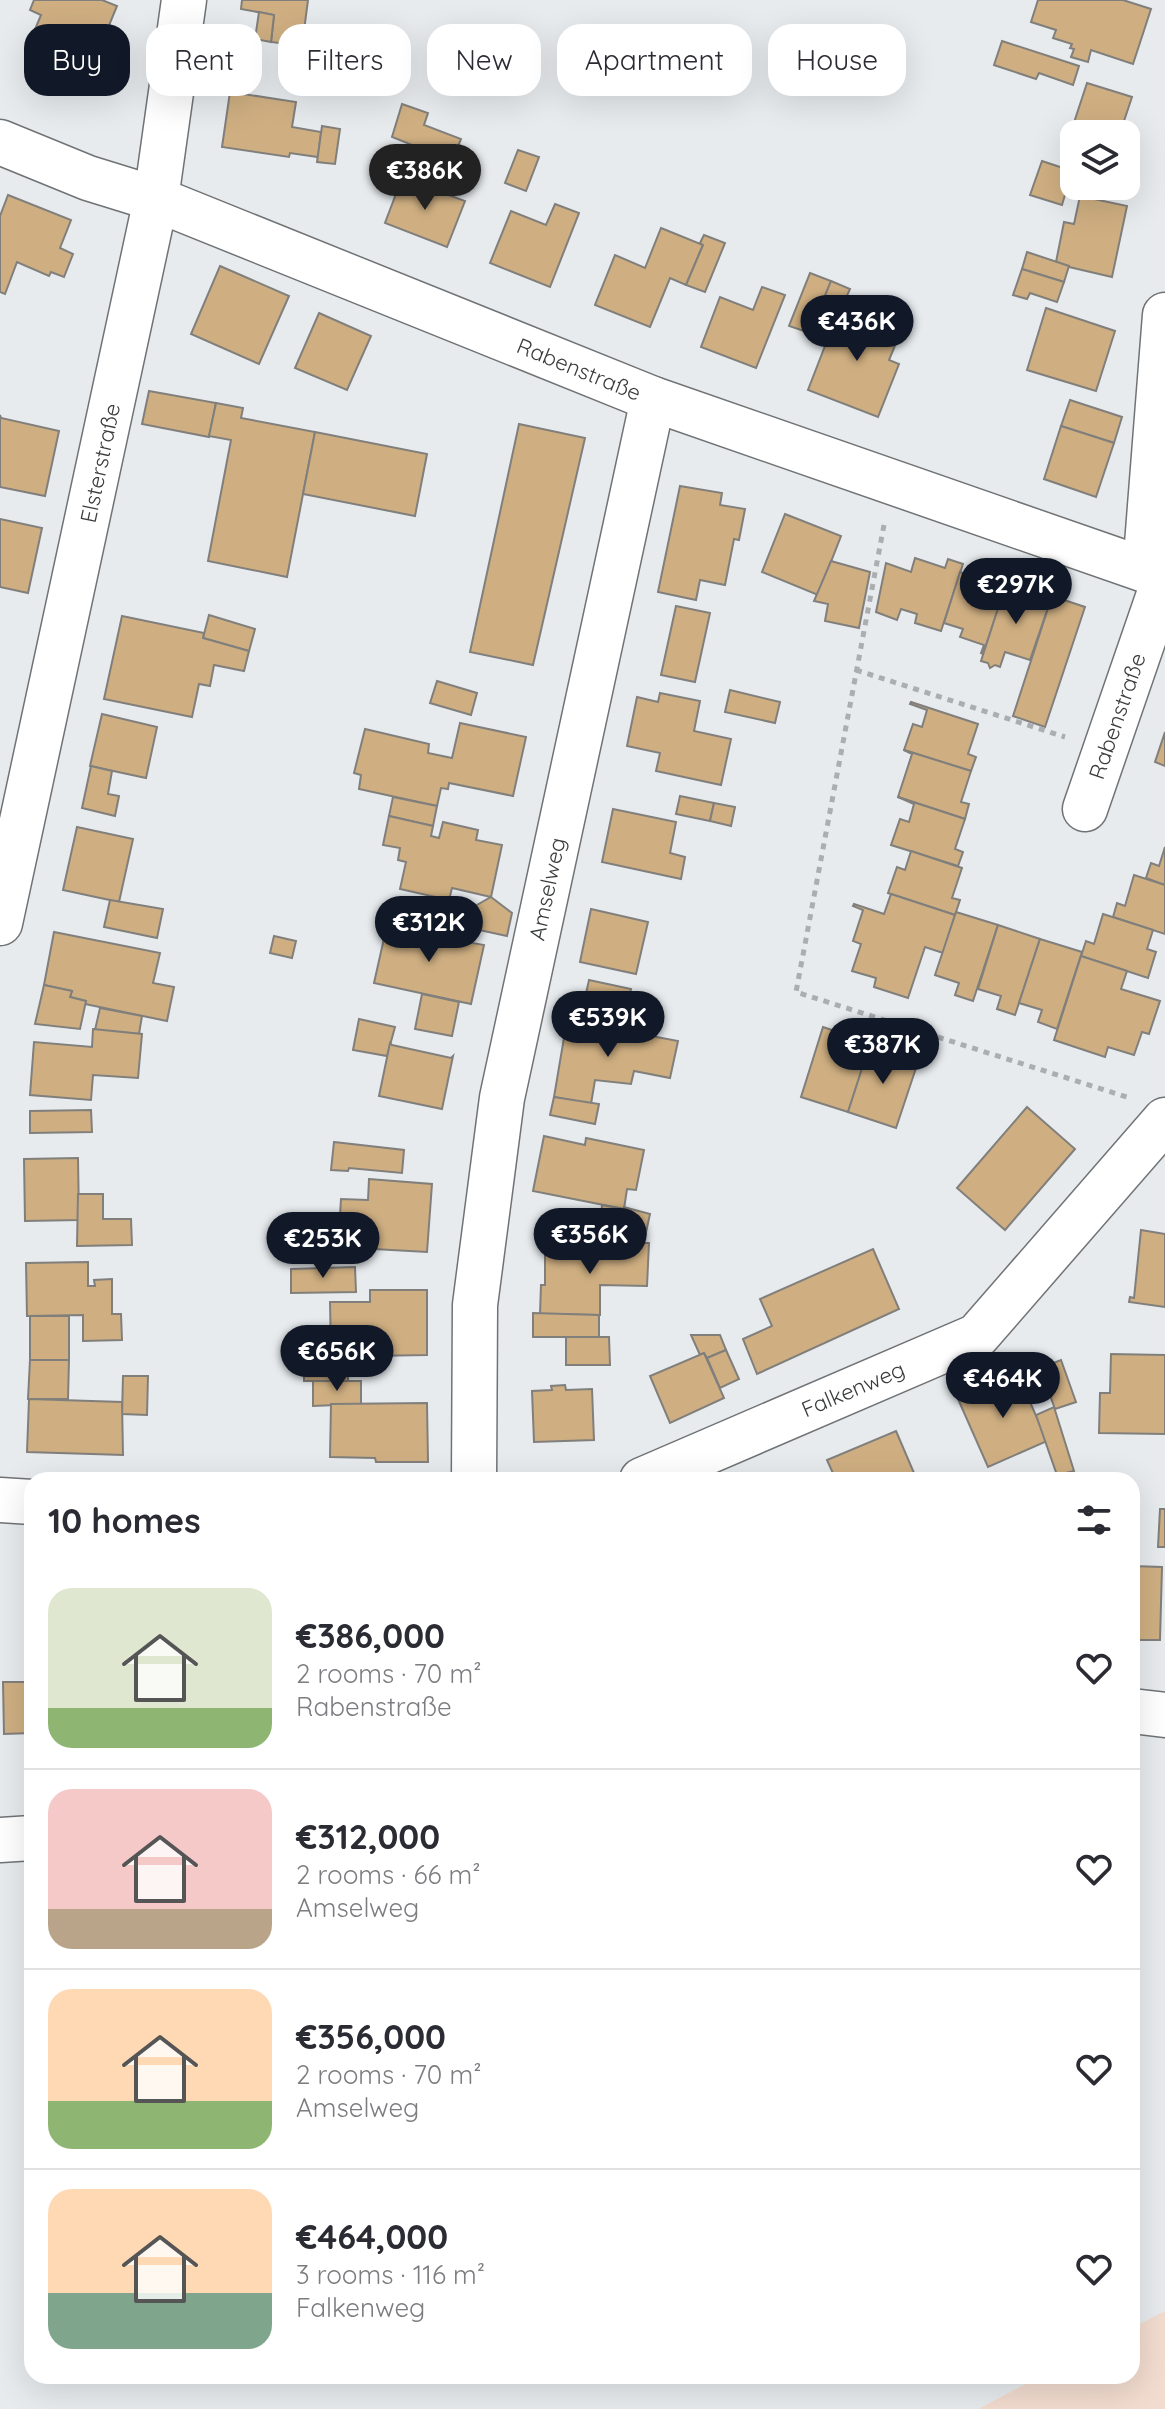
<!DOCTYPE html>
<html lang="en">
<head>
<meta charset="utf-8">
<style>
	body { margin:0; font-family:Quicksand,sans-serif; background:#f2f2f3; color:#2b2b33; height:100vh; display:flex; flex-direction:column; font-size:30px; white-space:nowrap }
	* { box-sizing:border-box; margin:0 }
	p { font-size:26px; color:#7c7c81 }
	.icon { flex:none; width:44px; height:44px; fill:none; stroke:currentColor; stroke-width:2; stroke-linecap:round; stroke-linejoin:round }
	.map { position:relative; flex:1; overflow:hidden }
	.drawer { position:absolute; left:24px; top:1472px; width:1116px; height:912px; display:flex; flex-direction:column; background:#fff; border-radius:24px; box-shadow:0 8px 32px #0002 }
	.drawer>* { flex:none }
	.top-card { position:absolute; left:24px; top:24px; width:1118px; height:72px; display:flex; gap:16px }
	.controls { position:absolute; left:1060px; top:120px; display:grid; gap:16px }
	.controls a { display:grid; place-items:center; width:80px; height:80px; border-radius:16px; background:#fff; box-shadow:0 8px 32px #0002; font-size:40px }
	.price { position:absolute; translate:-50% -68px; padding:0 18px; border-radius:28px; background:#111827; color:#fff; font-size:26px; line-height:52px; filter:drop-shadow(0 2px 4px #0008) }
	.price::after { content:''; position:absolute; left:50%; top:48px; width:24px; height:18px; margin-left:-12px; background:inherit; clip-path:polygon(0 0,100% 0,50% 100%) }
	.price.on { background:#222; color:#fff }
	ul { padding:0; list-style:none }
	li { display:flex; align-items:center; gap:24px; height:200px; padding:0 24px }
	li+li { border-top:2px solid #e1e1e2 }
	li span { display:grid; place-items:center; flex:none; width:224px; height:160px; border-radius:24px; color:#555 }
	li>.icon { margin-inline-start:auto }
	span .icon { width:96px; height:96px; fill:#fffc; stroke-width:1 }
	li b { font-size:34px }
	h2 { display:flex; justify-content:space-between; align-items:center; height:96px; padding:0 24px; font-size:34px }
	.pill { padding:0 28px; border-radius:24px; background:#fff; box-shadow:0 8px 32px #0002; font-size:28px; line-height:72px }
	.pill.on { background:#111827; color:#fff }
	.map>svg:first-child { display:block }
</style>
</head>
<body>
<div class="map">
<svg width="1165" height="2409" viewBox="0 0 1165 2409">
	<rect width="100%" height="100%" fill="#e7ebee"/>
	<path fill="#f2dbcf" d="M 1165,2311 L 1165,2409 L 978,2409 L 1041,2376 L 1132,2376 L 1132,2328 Z"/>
	<g fill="#cfaf82" stroke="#817f7c" stroke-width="2">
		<path d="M 34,0 L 102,0 L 117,6 L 91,69 L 83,66 L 78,71 L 62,65 L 61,57 L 29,44 L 41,15 L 30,10 Z"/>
		<path d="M 242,0 L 308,0 L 302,46 L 271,42 L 274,15 L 241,9 Z"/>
		<path d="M 1038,0 L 1123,0 L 1151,9 L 1133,64 L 1091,50 L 1088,62 L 1071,57 L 1074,49 L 1070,48 L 1072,44 L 1053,38 L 1056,30 L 1031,22 Z"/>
		<path d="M 259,12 L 274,15 L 271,42 L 255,39 Z"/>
		<path d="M 1002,41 L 1079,66 L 1073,85 L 1039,73 L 1036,79 L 994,65 Z"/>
		<path d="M 633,62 L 653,68 L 649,81 L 629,74 Z"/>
		<path d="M 1087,83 L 1132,97 L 1120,133 L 1124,134 L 1074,134 L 1074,149 L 1066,147 Z"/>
		<path d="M 230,92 L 296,102 L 292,127 L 321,132 L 318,157 L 290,153 L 289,157 L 222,147 Z"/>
		<path d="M 402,104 L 428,113 L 424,125 L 461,139 L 452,161 L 392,137 Z"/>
		<path d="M 322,126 L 340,129 L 335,164 L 317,162 Z"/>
		<path d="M 518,150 L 539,157 L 526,191 L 505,183 Z"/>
		<path d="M 1042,161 L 1072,171 L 1062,205 L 1030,195 Z"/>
		<path d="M 402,178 L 465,201 L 447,247 L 385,223 Z"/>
		<path d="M 8,195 L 71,220 L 60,248 L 73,254 L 64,277 L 51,272 L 49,276 L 17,262 L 5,294 L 0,292 L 0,216 Z"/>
		<path d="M 1080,196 L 1127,206 L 1112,277 L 1069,267 L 1056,262 L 1064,222 L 1074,224 Z"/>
		<path d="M 555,204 L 579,213 L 550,287 L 490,263 L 511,211 L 546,225 Z"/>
		<path d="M 661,228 L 703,245 L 686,285 L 670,278 L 650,327 L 595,305 L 615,255 L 645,268 Z"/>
		<path d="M 704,235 L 725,243 L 705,292 L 686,285 L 703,245 L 700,243 Z"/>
		<path d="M 1027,252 L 1069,266 L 1064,282 L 1022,269 Z"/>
		<path d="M 220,266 L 289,296 L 259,364 L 191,334 Z"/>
		<path d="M 1022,269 L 1064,282 L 1057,302 L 1030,293 L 1027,299 L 1013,295 Z"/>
		<path d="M 810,273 L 831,281 L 810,333 L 789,326 Z"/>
		<path d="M 831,281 L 850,289 L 827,340 L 810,333 Z"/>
		<path d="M 762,287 L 785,295 L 756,368 L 701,347 L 720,297 L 753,310 Z"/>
		<path d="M 840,307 L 901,331 L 889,360 L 899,364 L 878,417 L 808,390 Z"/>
		<path d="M 1046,308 L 1115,331 L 1096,391 L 1027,370 Z"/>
		<path d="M 319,313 L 371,336 L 347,390 L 295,368 Z"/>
		<path d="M 149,391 L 216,403 L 209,437 L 142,424 Z"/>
		<path d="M 1070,400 L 1122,417 L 1114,443 L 1061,426 Z"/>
		<path d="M 216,403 L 243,408 L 241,418 L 315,432 L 287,577 L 208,561 L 231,440 L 209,436 Z"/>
		<path d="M 0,415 L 1,418 L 59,431 L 45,496 L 0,487 Z"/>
		<path d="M 519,424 L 585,438 L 533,665 L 470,652 Z"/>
		<path d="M 1061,426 L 1114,443 L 1096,497 L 1044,479 Z"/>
		<path d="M 315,432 L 427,454 L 415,516 L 303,494 Z"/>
		<path d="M 680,486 L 722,493 L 720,505 L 745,509 L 739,540 L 734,539 L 725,585 L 700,580 L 696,600 L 658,592 Z"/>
		<path d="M 785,514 L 841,536 L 818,595 L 762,572 Z"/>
		<path d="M 0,519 L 42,528 L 28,593 L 0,587 Z"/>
		<path d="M 915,558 L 945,568 L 948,559 L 963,564 L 941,631 L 915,623 L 917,614 L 901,609 L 897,620 L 876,612 L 886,563 L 911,572 Z"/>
		<path d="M 831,561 L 870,572 L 859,628 L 825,621 L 828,604 L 814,601 Z"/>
		<path d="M 960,572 L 990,582 L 993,574 L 1008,579 L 983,654 L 981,653 L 984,645 L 960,637 L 963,629 L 944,623 Z"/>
		<path d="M 1005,587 L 1035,597 L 1038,588 L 1053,593 L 1030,660 L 1005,652 L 1000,667 L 995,665 L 990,668 L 988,663 L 981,661 Z"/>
		<path d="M 1052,596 L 1085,607 L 1045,727 L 1013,716 Z"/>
		<path d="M 676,606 L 710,613 L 695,682 L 661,675 Z"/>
		<path d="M 209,615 L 255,629 L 249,651 L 203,638 Z"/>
		<path d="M 122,616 L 204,633 L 203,638 L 249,651 L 244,671 L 214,665 L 210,686 L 199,684 L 192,717 L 104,699 Z"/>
		<path d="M 437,681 L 477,693 L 471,715 L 430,703 Z"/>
		<path d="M 730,690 L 780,702 L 775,723 L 725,712 Z"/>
		<path d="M 660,693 L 700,701 L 694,731 L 731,739 L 721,785 L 656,771 L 660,753 L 627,746 L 637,697 L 658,702 Z"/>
		<path d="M 911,702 L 978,724 L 968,754 L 976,757 L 971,771 L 904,750 L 913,724 L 922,727 L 927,710 L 910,704 Z"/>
		<path d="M 102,714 L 157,727 L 146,778 L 90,766 Z"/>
		<path d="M 460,723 L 526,737 L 513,796 L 449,783 L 448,789 L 441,788 L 437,806 L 359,789 L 361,775 L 354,773 L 365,729 L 429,744 L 428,753 L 452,758 Z"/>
		<path d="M 1165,732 L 1165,766 L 1155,762 Z"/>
		<path d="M 904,750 L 971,771 L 961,802 L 969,804 L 965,819 L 898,797 L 912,754 Z"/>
		<path d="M 91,766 L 112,771 L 108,794 L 119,796 L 115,816 L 82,808 Z"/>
		<path d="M 680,796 L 714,803 L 710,821 L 676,814 Z"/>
		<path d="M 393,797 L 437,806 L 433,826 L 389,816 Z"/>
		<path d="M 898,797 L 965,819 L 955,849 L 963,852 L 958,866 L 891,845 L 900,819 L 909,822 L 914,804 Z"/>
		<path d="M 714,803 L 735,807 L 731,826 L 710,821 Z"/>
		<path d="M 613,809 L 676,822 L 670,853 L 685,857 L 681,879 L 602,862 Z"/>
		<path d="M 389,816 L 433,826 L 431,836 L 439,838 L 443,822 L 478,830 L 476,840 L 502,845 L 491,897 L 452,888 L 449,900 L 400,889 L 406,862 L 398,860 L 400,848 L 383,845 Z"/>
		<path d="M 77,827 L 133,839 L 119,902 L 63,890 Z"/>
		<path d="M 1165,847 L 1165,885 L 1146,878 L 1151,863 L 1159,866 Z"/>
		<path d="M 911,851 L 962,868 L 952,898 L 960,900 L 955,915 L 888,893 L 897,867 L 905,870 Z"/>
		<path d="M 1134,875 L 1165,885 L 1165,934 L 1113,917 L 1117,903 L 1125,906 Z"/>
		<path d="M 891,894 L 955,915 L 943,953 L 925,947 L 908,998 L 874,987 L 876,978 L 852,971 L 861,944 L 853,941 L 863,910 L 853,906 L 854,904 L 884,914 Z"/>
		<path d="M 491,897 L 512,913 L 507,936 L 438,921 L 444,900 L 475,906 Z"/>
		<path d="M 110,900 L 163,909 L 157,938 L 104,927 Z"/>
		<path d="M 591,909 L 648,922 L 636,974 L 580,962 Z"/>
		<path d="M 956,912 L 998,925 L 973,1001 L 955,995 L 959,983 L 935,975 Z"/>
		<path d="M 1103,914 L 1153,930 L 1147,949 L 1156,952 L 1148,978 L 1081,956 L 1086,941 L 1094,944 Z"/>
		<path d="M 387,925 L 444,937 L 446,929 L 458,931 L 456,940 L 484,945 L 471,1004 L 374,983 Z"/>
		<path d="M 998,925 L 1040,939 L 1015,1015 L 997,1009 L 1001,996 L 978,989 Z"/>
		<path d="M 54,932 L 160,953 L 153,983 L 174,987 L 167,1021 L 85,1004 L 86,1001 L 70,997 L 72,991 L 44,985 Z"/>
		<path d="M 274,936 L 296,941 L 292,958 L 270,953 Z"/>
		<path d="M 1040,939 L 1082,952 L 1057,1029 L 1038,1022 L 1042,1010 L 1019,1003 Z"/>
		<path d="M 1081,956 L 1127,971 L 1121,989 L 1160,1001 L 1149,1034 L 1142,1032 L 1134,1055 L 1108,1047 L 1105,1057 L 1054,1040 Z"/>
		<path d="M 589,980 L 631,989 L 626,1016 L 583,1007 Z"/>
		<path d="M 44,985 L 72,991 L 70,997 L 86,1001 L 80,1029 L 35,1024 Z"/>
		<path d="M 422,994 L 459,1002 L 452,1036 L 415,1029 Z"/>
		<path d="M 100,1008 L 142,1016 L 139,1034 L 95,1030 Z"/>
		<path d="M 359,1019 L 395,1027 L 387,1056 L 353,1050 Z"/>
		<path d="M 567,1020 L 678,1041 L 670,1078 L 634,1071 L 631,1084 L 595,1080 L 591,1104 L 554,1097 Z"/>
		<path d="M 823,1027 L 852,1037 L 851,1041 L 869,1047 L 848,1112 L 801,1097 Z"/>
		<path d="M 93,1029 L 142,1034 L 138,1078 L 93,1075 L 91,1100 L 30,1095 L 34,1042 L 92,1047 Z"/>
		<path d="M 390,1043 L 392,1045 L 451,1058 L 453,1056 L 442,1109 L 379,1096 Z"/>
		<path d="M 869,1047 L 889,1054 L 890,1050 L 919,1059 L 896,1128 L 848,1112 Z"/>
		<path d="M 554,1097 L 599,1104 L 595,1124 L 550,1115 Z"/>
		<path d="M 1027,1107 L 1075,1149 L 1005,1230 L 957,1188 Z"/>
		<path d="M 91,1110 L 92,1132 L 30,1133 L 30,1111 Z"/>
		<path d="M 544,1136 L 585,1145 L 586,1138 L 644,1150 L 636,1190 L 627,1189 L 624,1209 L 533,1191 Z"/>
		<path d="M 334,1142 L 404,1150 L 402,1173 L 349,1168 L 348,1171 L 331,1170 Z"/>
		<path d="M 78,1158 L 79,1220 L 25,1221 L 24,1159 Z"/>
		<path d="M 369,1179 L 432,1184 L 427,1252 L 338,1247 L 341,1199 L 368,1200 Z"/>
		<path d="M 78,1194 L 103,1194 L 103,1219 L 131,1219 L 132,1245 L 77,1246 Z"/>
		<path d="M 602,1205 L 624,1209 L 624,1207 L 650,1214 L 645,1237 L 600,1232 Z"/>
		<path d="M 1141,1230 L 1165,1234 L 1165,1307 L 1129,1302 L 1130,1297 L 1134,1298 Z"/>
		<path d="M 598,1242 L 649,1243 L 647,1286 L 600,1285 L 600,1315 L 540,1314 L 541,1285 L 545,1285 L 545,1250 L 542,1248 L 598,1249 Z"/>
		<path d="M 873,1249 L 899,1309 L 757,1374 L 743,1339 L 772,1326 L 760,1299 Z"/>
		<path d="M 88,1262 L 88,1286 L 95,1286 L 94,1280 L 112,1279 L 112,1314 L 121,1314 L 122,1340 L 83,1341 L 83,1315 L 27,1316 L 26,1263 Z"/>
		<path d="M 355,1267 L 356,1292 L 291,1293 L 291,1269 Z"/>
		<path d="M 370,1290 L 427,1290 L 427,1355 L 371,1356 L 371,1354 L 331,1352 L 330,1302 L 370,1302 Z"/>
		<path d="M 533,1313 L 599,1315 L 599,1337 L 533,1337 Z"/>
		<rect x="30" y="1316" width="39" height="44"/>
		<path d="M 691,1335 L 720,1335 L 726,1350 L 707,1358 L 704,1353 L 700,1355 Z"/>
		<path d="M 566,1337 L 609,1337 L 610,1365 L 566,1365 Z"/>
		<path d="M 726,1350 L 739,1379 L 720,1388 L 707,1358 Z"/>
		<path d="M 337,1352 L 348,1354 L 348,1381 L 304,1381 L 304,1353 Z"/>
		<path d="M 704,1353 L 724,1398 L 670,1423 L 650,1376 Z"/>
		<path d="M 1111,1354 L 1165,1355 L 1165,1434 L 1099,1433 L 1100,1393 L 1110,1393 Z"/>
		<path d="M 30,1360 L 69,1360 L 68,1399 L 28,1399 Z"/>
		<path d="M 1061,1360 L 1076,1402 L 1055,1409 L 1040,1368 Z"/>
		<path d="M 1017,1372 L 1047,1441 L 988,1467 L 958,1399 Z"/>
		<path d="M 123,1376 L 148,1376 L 147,1415 L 122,1414 Z"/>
		<path d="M 313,1381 L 361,1381 L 361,1404 L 313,1406 Z"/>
		<path d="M 565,1385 L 566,1390 L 592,1389 L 594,1440 L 534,1442 L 532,1391 L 552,1390 L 551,1386 Z"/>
		<path d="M 29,1399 L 122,1402 L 123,1455 L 27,1452 Z"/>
		<path d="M 427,1403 L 428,1462 L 376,1462 L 375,1458 L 330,1457 L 331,1404 Z"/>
		<path d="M 1054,1407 L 1074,1471 L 1057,1475 L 1036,1415 Z"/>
		<path d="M 896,1431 L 917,1480 L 836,1480 L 827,1460 Z"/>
		<path d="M 1160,1509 L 1165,1509 L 1165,1547 L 1158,1547 Z"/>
		<path d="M 1132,1566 L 1162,1567 L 1160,1640 L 1132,1640 Z"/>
		<path d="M 3,1682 L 32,1682 L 32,1733 L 4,1734 Z"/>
	</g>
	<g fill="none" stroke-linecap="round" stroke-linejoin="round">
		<defs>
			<g id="minor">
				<path d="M 0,142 L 88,178 L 156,199 L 653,399 L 1165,577"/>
				<path d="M 1145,570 L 1165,315"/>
				<path d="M 1085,809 L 1165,577"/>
				<path d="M 0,923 L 156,199 L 184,0"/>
				<path d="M 474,1480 L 475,1305 L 502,1098 L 653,399"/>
				<path d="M 642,1480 L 977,1336 L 1165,1120"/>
				<path d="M 0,1500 L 32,1502"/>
				<path d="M 1132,1711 L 1165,1715"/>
				<path d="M 0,1840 L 32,1838"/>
			</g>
		</defs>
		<use href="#minor" stroke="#707375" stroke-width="47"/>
		<g stroke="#abaeb1" stroke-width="5" stroke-dasharray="6 6" stroke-linecap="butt">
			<path d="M 884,525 L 796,992 L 1130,1098"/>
			<path d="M 856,670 L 1065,737"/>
		</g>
		<use href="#minor" stroke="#fff" stroke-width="44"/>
	</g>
	<g text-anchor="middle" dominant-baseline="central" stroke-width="8" stroke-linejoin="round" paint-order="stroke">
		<g font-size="22" fill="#3a3c3d" stroke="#fff">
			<text transform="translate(579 369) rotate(22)">Rabenstraße</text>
			<text transform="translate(100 463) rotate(-78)">Elsterstraße</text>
			<text transform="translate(1117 716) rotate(-71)">Rabenstraße</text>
			<text transform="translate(547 889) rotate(-78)">Amselweg</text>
			<text transform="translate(853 1389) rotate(-23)">Falkenweg</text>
		</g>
	</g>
</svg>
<div class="controls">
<a><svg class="icon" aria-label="layers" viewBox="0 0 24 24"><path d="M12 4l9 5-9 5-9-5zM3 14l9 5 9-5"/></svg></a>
</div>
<b class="price on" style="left:425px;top:212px">€386K</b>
<b class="price" style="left:857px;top:363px">€436K</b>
<b class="price" style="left:1016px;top:626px">€297K</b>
<b class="price" style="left:429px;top:964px">€312K</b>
<b class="price" style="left:608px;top:1059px">€539K</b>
<b class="price" style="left:883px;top:1086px">€387K</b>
<b class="price" style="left:590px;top:1276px">€356K</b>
<b class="price" style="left:323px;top:1280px">€253K</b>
<b class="price" style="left:337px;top:1393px">€656K</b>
<b class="price" style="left:1003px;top:1420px">€464K</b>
<div class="top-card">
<a class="pill on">Buy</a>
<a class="pill">Rent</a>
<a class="pill">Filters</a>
<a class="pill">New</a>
<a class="pill">Apartment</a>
<a class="pill">House</a>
</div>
<section class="drawer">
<h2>10 homes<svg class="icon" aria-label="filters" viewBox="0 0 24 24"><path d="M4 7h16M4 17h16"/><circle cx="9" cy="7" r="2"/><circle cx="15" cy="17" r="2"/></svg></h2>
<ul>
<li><span style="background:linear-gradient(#dfe7d0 75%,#8fb573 0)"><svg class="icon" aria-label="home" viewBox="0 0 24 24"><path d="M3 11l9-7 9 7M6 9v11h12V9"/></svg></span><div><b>€386,000</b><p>2 rooms · 70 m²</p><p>Rabenstraße</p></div><svg class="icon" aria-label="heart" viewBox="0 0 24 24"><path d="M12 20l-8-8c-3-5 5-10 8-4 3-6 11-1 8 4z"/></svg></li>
<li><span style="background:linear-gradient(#f6c9c9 75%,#b9a48a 0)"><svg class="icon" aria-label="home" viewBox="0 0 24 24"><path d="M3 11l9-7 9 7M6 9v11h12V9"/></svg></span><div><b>€312,000</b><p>2 rooms · 66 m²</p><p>Amselweg</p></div><svg class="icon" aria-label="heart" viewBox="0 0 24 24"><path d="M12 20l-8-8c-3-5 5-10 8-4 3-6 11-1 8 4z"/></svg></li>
<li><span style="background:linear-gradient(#ffd9b3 70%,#8fb573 0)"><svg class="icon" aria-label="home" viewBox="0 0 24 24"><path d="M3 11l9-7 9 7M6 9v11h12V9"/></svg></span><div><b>€356,000</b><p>2 rooms · 70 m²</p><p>Amselweg</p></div><svg class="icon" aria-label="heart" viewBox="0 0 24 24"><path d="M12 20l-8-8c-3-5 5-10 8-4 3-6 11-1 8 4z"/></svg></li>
<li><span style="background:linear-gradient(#ffd9b3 65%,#7fa58c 0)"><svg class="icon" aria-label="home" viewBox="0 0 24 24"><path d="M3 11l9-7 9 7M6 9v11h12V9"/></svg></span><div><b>€464,000</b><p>3 rooms · 116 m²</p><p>Falkenweg</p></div><svg class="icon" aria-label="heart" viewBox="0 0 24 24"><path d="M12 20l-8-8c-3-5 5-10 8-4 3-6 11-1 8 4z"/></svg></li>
</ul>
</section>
</div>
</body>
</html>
